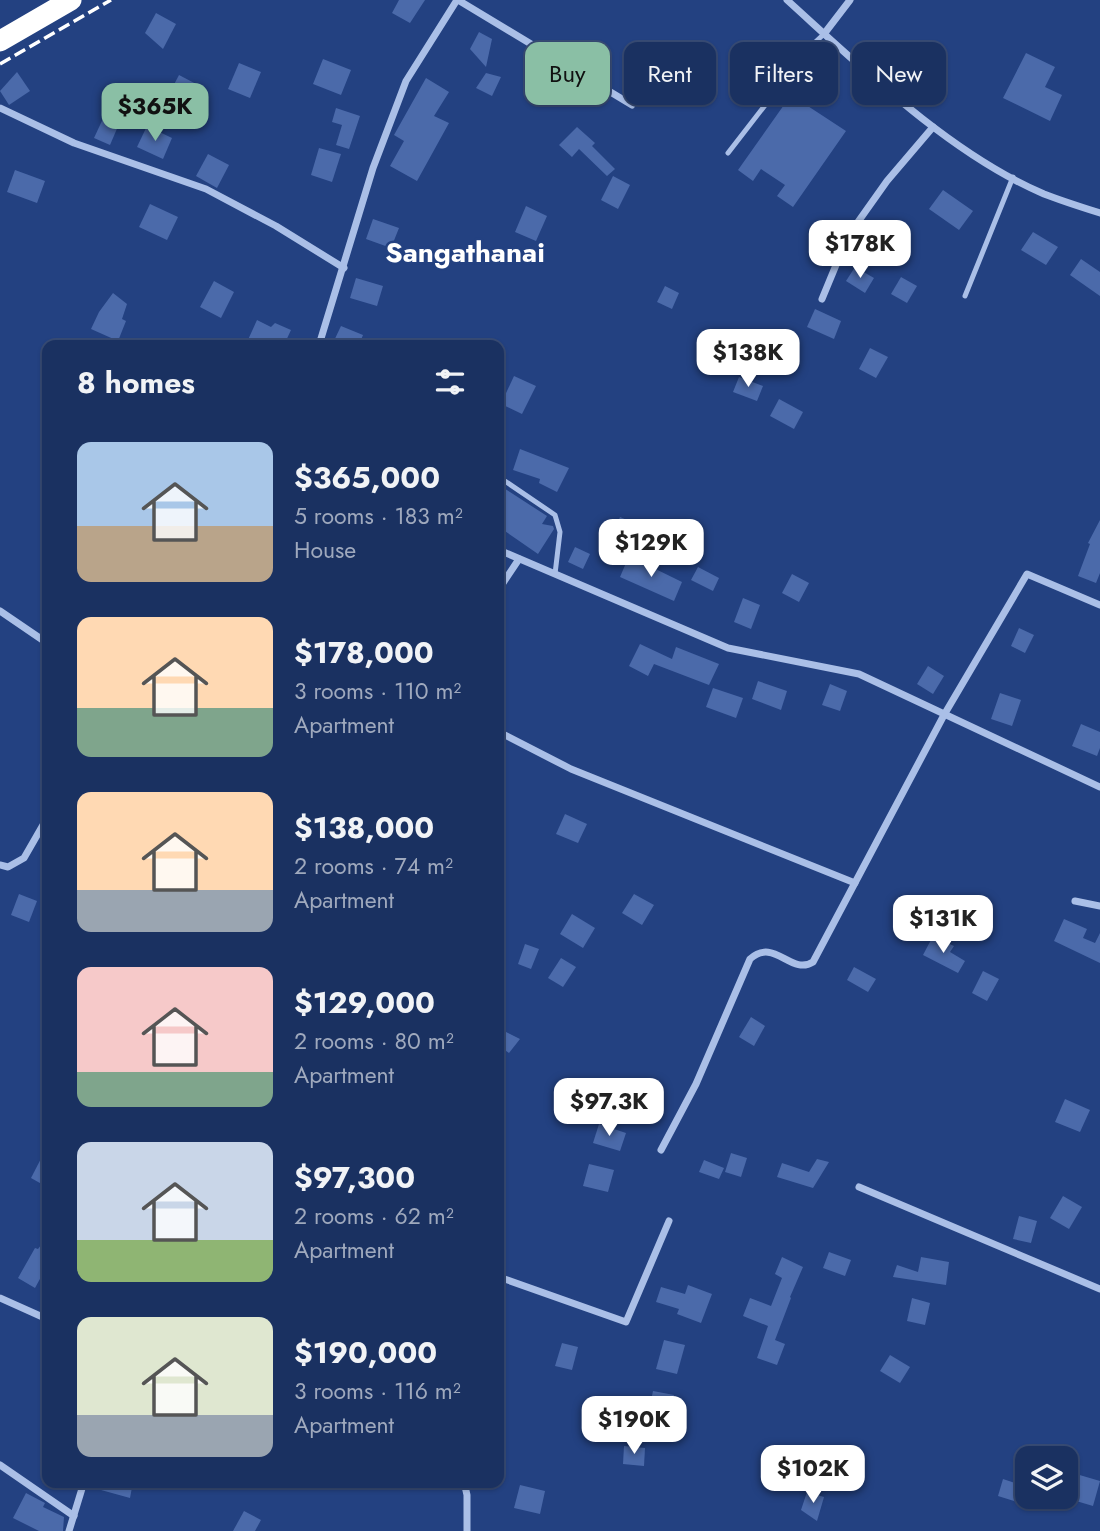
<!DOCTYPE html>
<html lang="en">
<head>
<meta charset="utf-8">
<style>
	body { margin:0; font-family:Jost,sans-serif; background:#233967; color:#f1f3f6; height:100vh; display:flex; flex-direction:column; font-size:26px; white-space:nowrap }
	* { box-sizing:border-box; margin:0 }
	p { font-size:23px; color:#9fa9bd }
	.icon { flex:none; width:38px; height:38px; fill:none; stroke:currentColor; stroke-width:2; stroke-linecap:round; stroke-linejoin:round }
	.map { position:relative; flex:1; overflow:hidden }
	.side { position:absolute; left:42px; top:340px; width:462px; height:1148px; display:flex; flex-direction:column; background:#1a3161; border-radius:14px; box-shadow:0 2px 5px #0004,0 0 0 2px #384c76 }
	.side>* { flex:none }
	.guide { position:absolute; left:525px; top:42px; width:469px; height:63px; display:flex; gap:14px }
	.controls { position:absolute; left:1015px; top:1446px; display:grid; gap:14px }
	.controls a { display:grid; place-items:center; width:63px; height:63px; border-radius:14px; background:#1a3161; box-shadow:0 2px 5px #0004,0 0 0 2px #384c76; font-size:35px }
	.price { position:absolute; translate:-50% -60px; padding:0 16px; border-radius:14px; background:#fff; color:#222; font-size:23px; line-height:46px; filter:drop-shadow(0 2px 4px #0008) }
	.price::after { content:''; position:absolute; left:50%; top:42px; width:21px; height:16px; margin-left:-10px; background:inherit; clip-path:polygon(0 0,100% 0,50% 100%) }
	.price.active { background:#8abfa5; color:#111 }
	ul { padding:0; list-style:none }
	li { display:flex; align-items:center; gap:21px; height:175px; padding:0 35px }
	li span { display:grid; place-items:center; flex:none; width:196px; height:140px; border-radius:14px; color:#555 }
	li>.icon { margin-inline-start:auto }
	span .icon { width:84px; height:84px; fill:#fffc; stroke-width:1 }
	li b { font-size:30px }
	h2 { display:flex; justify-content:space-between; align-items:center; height:84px; padding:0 35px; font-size:30px }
	.chip { padding:0 24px; border-radius:14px; background:#1a3161; box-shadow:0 2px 5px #0004,0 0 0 2px #384c76; font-size:24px; line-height:63px }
	.chip.active { background:#8abfa5; color:#111 }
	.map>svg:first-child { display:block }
</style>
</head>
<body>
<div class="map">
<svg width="1100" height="1531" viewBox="0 0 1100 1531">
	<rect width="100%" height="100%" fill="#234181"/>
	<g fill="#4b6aaa">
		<path d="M 399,0 L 425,0 L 410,23 L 392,13 Z"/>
		<path d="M 156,13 L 176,24 L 163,49 L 145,33 Z"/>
		<path d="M 479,32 L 492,39 L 486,67 L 470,49 Z"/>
		<path d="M 1026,53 L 1055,67 L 1045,87 L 1062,95 L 1050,121 L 1003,98 Z"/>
		<path d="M 323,59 L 351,70 L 341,95 L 313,84 Z"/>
		<path d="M 239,63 L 261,72 L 250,98 L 228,89 Z"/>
		<path d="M 17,72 L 30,91 L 9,105 L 0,91 Z"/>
		<path d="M 486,73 L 501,77 L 492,96 L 476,88 Z"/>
		<path d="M 179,75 L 200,86 L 189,107 L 168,96 Z"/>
		<path d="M 426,78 L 449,92 L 434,116 L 449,123 L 417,181 L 390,166 L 404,141 L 394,135 Z"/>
		<path d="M 791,95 L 846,131 L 793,207 L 777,196 L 785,185 L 761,169 L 753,181 L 738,170 Z"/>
		<path d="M 336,108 L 360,116 L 349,149 L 336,145 L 342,125 L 332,122 Z"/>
		<path d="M 107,110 L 122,117 L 110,145 L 94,138 Z"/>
		<path d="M 147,126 L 172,138 L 163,159 L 137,147 Z"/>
		<path d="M 577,127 L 595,143 L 592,146 L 615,169 L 607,176 L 579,149 L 572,157 L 559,145 Z"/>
		<path d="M 319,148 L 341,154 L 332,182 L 311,175 Z"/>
		<path d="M 208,154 L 229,165 L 217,188 L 196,176 Z"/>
		<path d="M 15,170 L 45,181 L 37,203 L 7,192 Z"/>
		<path d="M 613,176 L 630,185 L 618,209 L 601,200 Z"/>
		<path d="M 943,190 L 973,211 L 959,230 L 929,209 Z"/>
		<path d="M 150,204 L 178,217 L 167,240 L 139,227 Z"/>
		<path d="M 526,206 L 547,216 L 536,241 L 515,232 Z"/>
		<path d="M 373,219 L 399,228 L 391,248 L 366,239 Z"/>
		<path d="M 1033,232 L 1058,247 L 1046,265 L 1021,250 Z"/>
		<path d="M 1081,259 L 1100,272 L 1100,296 L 1070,275 Z"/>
		<path d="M 855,267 L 874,278 L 865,293 L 846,281 Z"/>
		<path d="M 901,277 L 917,286 L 907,303 L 891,294 Z"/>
		<path d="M 356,278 L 383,286 L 377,306 L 350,298 Z"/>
		<path d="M 214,281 L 234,292 L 221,318 L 200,307 Z"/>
		<path d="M 665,286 L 679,293 L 672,309 L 657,302 Z"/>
		<path d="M 113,293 L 127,304 L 122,319 L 126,321 L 118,341 L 91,329 L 99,312 Z"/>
		<path d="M 815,309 L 841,321 L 834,339 L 807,327 Z"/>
		<path d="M 257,320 L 271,327 L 275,323 L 291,330 L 284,345 L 252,345 L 247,342 Z"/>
		<path d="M 341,326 L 363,335 L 359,345 L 332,345 Z"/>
		<path d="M 870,348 L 888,357 L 876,378 L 859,369 Z"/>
		<path d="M 514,376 L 536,386 L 522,414 L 501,404 Z"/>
		<path d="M 739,377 L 763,386 L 757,401 L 733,392 Z"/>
		<path d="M 779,399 L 803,412 L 794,429 L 770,416 Z"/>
		<path d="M 520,449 L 569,468 L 557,492 L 539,483 L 540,479 L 513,470 Z"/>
		<path d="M 499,485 L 547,516 L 542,524 L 553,526 L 554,529 L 538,554 L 499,527 Z"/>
		<path d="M 620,517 L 634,523 L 625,544 L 611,538 Z"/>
		<path d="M 1100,520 L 1100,573 L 1096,583 L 1078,576 L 1090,544 L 1088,543 Z"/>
		<path d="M 575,547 L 590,554 L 583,569 L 568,562 Z"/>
		<path d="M 629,556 L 682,582 L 674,601 L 620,577 Z"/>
		<path d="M 698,567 L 719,578 L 713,591 L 691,580 Z"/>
		<path d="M 792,574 L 809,583 L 799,602 L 782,593 Z"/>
		<path d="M 743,598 L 760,605 L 751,629 L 734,622 Z"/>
		<path d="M 1019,628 L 1034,635 L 1025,653 L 1011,646 Z"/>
		<path d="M 640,644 L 672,659 L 676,647 L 719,664 L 709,685 L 654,664 L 648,676 L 629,666 Z"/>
		<path d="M 928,666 L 944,676 L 933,694 L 917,684 Z"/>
		<path d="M 758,681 L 787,691 L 781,710 L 752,699 Z"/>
		<path d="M 830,684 L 847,691 L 840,711 L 822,705 Z"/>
		<path d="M 713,688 L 743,698 L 736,718 L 706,707 Z"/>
		<path d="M 1000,693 L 1021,700 L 1012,726 L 991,719 Z"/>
		<path d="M 1081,724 L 1100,732 L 1100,748 L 1097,756 L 1072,746 Z"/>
		<path d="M 565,814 L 587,824 L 578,843 L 556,834 Z"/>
		<path d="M 19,894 L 37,901 L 29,922 L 11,915 Z"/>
		<path d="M 634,894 L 654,905 L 642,925 L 622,913 Z"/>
		<path d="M 572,914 L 595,928 L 583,948 L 560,934 Z"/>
		<path d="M 1064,919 L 1087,929 L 1083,938 L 1095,943 L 1100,933 L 1100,963 L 1054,941 Z"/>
		<path d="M 933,936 L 954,946 L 950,952 L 965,961 L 958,973 L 923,955 Z"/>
		<path d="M 525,944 L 539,949 L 531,969 L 518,964 Z"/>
		<path d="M 561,958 L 576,967 L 563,987 L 548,978 Z"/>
		<path d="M 854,967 L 876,979 L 868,992 L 847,980 Z"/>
		<path d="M 983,971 L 999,979 L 987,1001 L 972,993 Z"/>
		<path d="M 751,1017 L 765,1026 L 754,1046 L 739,1037 Z"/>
		<path d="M 504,1031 L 520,1039 L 509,1053 L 499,1046 L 499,1038 Z"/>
		<path d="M 1065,1099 L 1090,1110 L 1080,1132 L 1055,1122 Z"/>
		<path d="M 599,1124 L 626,1133 L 620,1151 L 593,1143 Z"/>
		<path d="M 47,1147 L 47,1187 L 31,1178 Z"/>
		<path d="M 731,1153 L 747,1158 L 741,1177 L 725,1172 Z"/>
		<path d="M 817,1159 L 829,1162 L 813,1188 L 777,1177 L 782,1163 L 809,1172 Z"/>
		<path d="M 704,1160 L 724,1168 L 719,1179 L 699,1172 Z"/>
		<path d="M 589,1164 L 614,1170 L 608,1192 L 583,1186 Z"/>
		<path d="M 1063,1196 L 1082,1207 L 1069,1229 L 1050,1218 Z"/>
		<path d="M 1019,1216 L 1037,1221 L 1031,1243 L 1013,1239 Z"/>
		<path d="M 47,1237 L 47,1266 L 35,1288 L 18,1278 L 35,1248 L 38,1249 Z"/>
		<path d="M 829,1252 L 851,1260 L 845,1276 L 823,1268 Z"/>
		<path d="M 782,1257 L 803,1267 L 790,1297 L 791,1298 L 775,1340 L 785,1344 L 777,1365 L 757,1358 L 768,1326 L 743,1316 L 750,1298 L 771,1306 L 782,1278 L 775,1274 Z"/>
		<path d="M 921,1257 L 949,1262 L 946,1285 L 893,1277 L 897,1265 L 918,1272 Z"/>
		<path d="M 688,1285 L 712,1294 L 701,1323 L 677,1314 L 679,1309 L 656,1302 L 661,1287 L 685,1294 Z"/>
		<path d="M 912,1298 L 930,1303 L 925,1325 L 907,1321 Z"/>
		<path d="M 664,1340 L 685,1345 L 677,1374 L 656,1369 Z"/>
		<path d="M 562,1343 L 578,1347 L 572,1370 L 555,1366 Z"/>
		<path d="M 890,1355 L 910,1367 L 900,1383 L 880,1371 Z"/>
		<path d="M 653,1391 L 674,1395 L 669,1418 L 658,1416 L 655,1440 L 640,1437 L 642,1424 L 646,1425 Z"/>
		<path d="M 624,1446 L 645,1448 L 644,1466 L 623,1464 Z"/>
		<path d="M 1066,1471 L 1100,1481 L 1093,1506 L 1066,1498 Z"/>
		<path d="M 1003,1479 L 1027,1487 L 1024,1504 L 998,1496 Z"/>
		<path d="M 105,1482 L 133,1482 L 130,1498 L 101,1490 Z"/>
		<path d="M 520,1485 L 545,1491 L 540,1514 L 514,1508 Z"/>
		<path d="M 807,1492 L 824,1497 L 817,1521 L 801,1510 Z"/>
		<path d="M 26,1493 L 45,1503 L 43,1507 L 64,1517 L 63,1531 L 39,1531 L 13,1518 Z"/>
		<path d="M 244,1511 L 261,1520 L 255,1531 L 233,1531 Z"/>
	</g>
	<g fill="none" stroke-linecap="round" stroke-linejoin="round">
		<g stroke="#aabfe7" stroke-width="5">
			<path d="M 728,153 L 810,47 L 824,34"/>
			<path d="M 965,296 L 1013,177"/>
			<path d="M 499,477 L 555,515 L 560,532 L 555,574"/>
		</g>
		<g stroke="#aabfe7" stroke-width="7">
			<path d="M 458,0 L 632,105"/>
			<path d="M 787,0 C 862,68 950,154 1044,194 C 1062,201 1081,207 1100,213"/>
			<path d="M 824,34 L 850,0"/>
			<path d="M 0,108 L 74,143 L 206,189 L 276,226 L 344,268"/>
			<path d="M 822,299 L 848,236 L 887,181 L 933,127"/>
			<path d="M 319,345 L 373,168 L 406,81 L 457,0"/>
			<path d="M 499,550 L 728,648 L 859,674 L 1100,787"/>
			<path d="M 499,589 L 519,559"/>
			<path d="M 0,611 L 47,643"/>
			<path d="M 499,732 L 571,769 L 855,883"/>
			<path d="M 0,865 L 8,867 L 24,858 L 47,818"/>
			<path d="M 1075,901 L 1100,906"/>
			<path d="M 661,1150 L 696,1084 L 750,959 C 774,937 791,976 813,962 L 944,715 L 1027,574 L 1100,605"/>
			<path d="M 859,1187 L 1100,1289"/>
			<path d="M 499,1277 L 626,1322 L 669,1221"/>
			<path d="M 0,1298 L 47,1319"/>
			<path d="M 0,1465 L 74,1516"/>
			<path d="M 464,1482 L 467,1495 L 467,1531"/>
			<path d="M 69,1531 L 84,1482"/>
		</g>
		<path stroke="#fff" stroke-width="21" d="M 0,41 L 71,0"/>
		<path stroke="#fff" stroke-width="3.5" stroke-dasharray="12 5" stroke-linecap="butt" d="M 0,64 L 111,0"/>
	</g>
	<g text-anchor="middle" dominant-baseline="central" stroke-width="5" stroke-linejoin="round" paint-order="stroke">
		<g font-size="28" font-weight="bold" fill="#fff" stroke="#234181">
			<text x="465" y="252">Sangathanai</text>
		</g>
	</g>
</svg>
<div class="controls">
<a><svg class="icon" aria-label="layers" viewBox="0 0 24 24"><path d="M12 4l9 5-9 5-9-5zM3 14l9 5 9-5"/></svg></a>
</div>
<b class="price active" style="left:155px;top:143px">$365K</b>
<b class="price" style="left:860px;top:280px">$178K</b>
<b class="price" style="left:748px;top:389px">$138K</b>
<b class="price" style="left:651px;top:579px">$129K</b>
<b class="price" style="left:943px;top:955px">$131K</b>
<b class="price" style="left:609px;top:1138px">$97.3K</b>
<b class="price" style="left:634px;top:1456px">$190K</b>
<b class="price" style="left:813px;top:1505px">$102K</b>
<div class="guide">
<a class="chip active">Buy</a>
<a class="chip">Rent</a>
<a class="chip">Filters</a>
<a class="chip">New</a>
</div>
<section class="side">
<h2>8 homes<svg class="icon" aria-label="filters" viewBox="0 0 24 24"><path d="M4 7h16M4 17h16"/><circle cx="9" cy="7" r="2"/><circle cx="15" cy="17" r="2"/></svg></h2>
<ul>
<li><span style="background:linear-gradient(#a9c7e8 60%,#b9a48a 0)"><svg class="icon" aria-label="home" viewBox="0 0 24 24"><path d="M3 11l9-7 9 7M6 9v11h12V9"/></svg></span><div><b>$365,000</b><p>5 rooms · 183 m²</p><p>House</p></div></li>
<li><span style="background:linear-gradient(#ffd9b3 65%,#7fa58c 0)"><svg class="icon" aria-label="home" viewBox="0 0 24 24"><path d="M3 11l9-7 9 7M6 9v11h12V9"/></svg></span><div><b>$178,000</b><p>3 rooms · 110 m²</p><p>Apartment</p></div></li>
<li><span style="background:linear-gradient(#ffd9b3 70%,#9aa5b1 0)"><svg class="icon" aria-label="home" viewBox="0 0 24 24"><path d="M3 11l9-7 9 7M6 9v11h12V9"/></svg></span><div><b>$138,000</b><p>2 rooms · 74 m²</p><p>Apartment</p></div></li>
<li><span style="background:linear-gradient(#f6c9c9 75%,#7fa58c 0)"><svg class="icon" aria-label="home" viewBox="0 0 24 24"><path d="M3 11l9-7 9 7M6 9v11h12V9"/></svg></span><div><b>$129,000</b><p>2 rooms · 80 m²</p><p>Apartment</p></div></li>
<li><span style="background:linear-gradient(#c9d6e8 70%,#8fb573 0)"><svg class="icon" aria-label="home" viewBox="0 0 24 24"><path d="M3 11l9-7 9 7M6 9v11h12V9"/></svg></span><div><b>$97,300</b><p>2 rooms · 62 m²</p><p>Apartment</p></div></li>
<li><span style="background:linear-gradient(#dfe7d0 70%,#9aa5b1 0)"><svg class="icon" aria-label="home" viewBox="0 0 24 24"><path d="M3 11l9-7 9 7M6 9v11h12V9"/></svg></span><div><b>$190,000</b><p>3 rooms · 116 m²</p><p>Apartment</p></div></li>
</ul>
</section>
</div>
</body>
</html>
